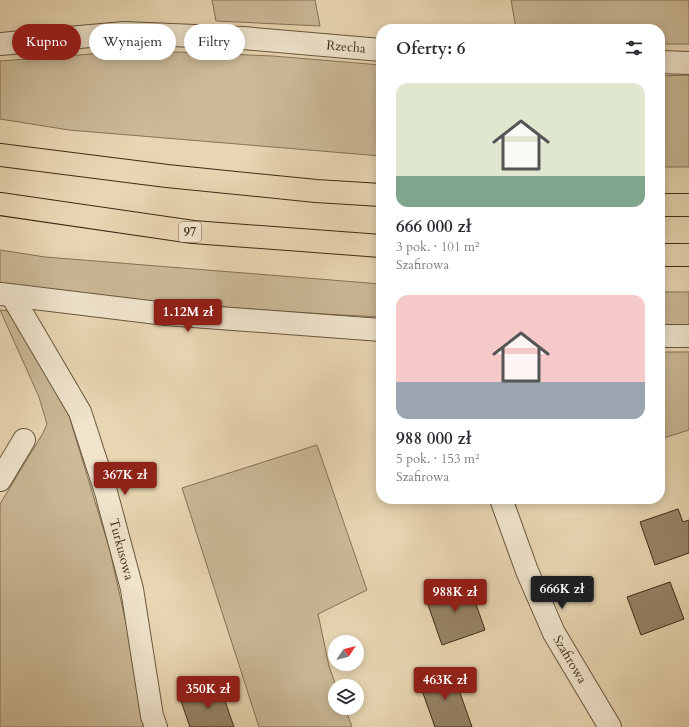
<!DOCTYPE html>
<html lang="pl">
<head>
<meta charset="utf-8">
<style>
	body { margin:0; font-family:Cardo,serif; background:#f2f2f3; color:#2b2b33; height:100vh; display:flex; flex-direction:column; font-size:15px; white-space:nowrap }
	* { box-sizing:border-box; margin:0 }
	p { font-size:13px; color:#7c7c81 }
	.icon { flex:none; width:22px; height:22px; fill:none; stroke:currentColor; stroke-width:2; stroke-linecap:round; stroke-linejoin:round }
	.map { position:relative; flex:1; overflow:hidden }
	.panel { position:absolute; left:376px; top:24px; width:289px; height:480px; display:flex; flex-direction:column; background:#fff; border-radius:16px; box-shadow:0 2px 10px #0003 }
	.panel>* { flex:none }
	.banner { position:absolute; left:12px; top:24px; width:304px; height:36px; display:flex; gap:8px }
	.needle { width:26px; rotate:55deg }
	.fabs { position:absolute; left:328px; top:635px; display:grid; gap:8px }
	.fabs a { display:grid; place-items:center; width:36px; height:36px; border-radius:50%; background:#fff; box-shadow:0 2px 10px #0003; font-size:20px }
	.price { position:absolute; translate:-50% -34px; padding:0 9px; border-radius:4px; background:#8f2418; color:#fff; font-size:13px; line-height:26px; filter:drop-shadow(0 1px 2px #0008) }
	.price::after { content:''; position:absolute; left:50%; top:24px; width:12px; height:9px; margin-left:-6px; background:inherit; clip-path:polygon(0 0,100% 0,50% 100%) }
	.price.current { background:#222; color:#fff }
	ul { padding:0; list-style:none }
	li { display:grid; align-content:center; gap:8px; height:212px; padding:0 20px }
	li span { display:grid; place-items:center; height:124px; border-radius:12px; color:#555 }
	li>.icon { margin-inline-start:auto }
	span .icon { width:72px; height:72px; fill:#fffc; stroke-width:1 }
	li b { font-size:17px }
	h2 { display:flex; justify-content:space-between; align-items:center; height:48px; padding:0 20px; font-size:17px }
	.pill { padding:0 14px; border-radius:18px; background:#fff; box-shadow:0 2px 10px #0003; font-size:14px; line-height:36px }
	.pill.current { background:#8f2418; color:#fff }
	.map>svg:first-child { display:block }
</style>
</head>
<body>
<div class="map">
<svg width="689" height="727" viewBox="0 0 689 727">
	<rect width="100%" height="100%" fill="#e8d6b2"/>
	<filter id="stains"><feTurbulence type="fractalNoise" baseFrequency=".005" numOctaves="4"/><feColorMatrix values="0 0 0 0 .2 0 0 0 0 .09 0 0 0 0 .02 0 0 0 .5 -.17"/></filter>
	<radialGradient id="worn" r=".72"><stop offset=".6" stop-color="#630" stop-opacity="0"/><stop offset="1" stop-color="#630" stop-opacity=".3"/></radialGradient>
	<g fill="#cbb997" stroke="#847256">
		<path d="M 212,0 L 315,0 L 320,26 L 216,21 Z"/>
		<path d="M 511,0 L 689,0 L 689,44 L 660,44 L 660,29 L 516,29 Z"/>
		<path d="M 177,52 L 273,56 L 381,65 L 381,156 L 69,130 L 0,119 L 0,61 L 104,53 Z"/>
		<path d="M 689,75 L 689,167 L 660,167 L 660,76 Z"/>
		<path d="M 0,250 L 45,257 L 381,284 L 381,317 C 253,311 127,300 0,285 Z"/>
		<rect x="660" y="292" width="29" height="33"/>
		<path d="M 0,310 L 16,312 L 67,409 L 110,551 L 149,727 L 0,727 L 0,504 L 43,433 L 47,424 L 39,397 Z"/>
		<path d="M 660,352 L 689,352 L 689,430 L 660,439 Z"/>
		<path d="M 317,445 L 367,590 L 318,614 L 329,666 L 336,686 L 335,708 L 345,708 L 352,727 L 259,727 L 182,488 Z"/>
	</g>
	<g fill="#968467" stroke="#3e2b15">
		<path d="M 678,509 L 683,522 L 689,520 L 689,553 L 655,565 L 640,522 Z"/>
		<path d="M 468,581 L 485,630 L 442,645 L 425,596 Z"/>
		<path d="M 670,582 L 684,619 L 641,635 L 627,597 Z"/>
		<path d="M 452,670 L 472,727 L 435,727 L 419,682 Z"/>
		<path d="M 220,687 L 234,727 L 190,727 L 181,701 Z"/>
	</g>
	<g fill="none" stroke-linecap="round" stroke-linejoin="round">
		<defs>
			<g id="minor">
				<path id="s1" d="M 0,44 L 124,33 L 243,38 L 381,50"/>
				<path d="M 660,62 L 689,63"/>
				<path d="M 1,294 L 166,314 L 381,330"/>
				<path id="s2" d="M 12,296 L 80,412 L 106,492 L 132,589 L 152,716 L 156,727"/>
				<path d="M 660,336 L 689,336"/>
				<path d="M 0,480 L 24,440"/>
				<path id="s3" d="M 501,499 L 527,571 L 554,633 L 610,727"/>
			</g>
			<g id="major">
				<path d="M 0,155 L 167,176 L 316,191 L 381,195"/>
				<path d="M 0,204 L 193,232 L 381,246"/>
				<path d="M 660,205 L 689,205"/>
				<path d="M 660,255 L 689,255"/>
			</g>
		</defs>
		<use href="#minor" stroke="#68563c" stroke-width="24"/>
		<use href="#major" stroke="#3e2b15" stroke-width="24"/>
		<use href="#minor" stroke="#f0e4cd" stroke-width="22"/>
		<use href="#major" stroke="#e8d6b2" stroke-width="22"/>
	</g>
	<g text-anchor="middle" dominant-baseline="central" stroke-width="3" stroke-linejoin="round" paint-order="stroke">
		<rect fill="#f0e4cd" stroke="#73624c" stroke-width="1" x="179" y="222" width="22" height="20" rx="3"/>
		<g font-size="12" font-weight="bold" fill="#3e2b15">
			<text x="190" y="232">97</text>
		</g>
		<g font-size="13" fill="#3e2b15" stroke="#f0e4cd">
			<text stroke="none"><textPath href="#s1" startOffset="347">Rzecha</textPath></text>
			<text stroke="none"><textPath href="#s2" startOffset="278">Turkusowa</textPath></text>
			<text stroke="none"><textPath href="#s3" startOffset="175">Szafirowa</textPath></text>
		</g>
	</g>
	<rect width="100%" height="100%" filter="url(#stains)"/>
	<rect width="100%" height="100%" fill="url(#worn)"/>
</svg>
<div class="fabs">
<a><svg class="needle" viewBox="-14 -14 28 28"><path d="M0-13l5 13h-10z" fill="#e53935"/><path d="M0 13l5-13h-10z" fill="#7c7c81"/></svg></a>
<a><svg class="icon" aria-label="layers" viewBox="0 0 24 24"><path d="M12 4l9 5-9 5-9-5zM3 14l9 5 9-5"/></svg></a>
</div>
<b class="price" style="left:188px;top:333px">1.12M zł</b>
<b class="price" style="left:125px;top:496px">367K zł</b>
<b class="price current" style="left:562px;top:610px">666K zł</b>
<b class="price" style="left:455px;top:613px">988K zł</b>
<b class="price" style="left:445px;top:701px">463K zł</b>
<b class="price" style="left:208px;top:710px">350K zł</b>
<div class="banner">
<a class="pill current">Kupno</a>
<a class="pill">Wynajem</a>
<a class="pill">Filtry</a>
</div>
<section class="panel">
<h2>Oferty: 6<svg class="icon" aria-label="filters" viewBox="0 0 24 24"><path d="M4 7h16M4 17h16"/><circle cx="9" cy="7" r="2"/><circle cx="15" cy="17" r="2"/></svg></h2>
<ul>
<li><span style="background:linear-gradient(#dfe7d0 75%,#7fa58c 0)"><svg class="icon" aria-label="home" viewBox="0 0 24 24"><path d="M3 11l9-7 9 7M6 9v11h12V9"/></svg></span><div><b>666 000 zł</b><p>3 pok. · 101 m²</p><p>Szafirowa</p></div></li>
<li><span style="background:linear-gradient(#f6c9c9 70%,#9aa5b1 0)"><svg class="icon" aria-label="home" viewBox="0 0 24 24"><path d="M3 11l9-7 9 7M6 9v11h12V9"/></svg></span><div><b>988 000 zł</b><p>5 pok. · 153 m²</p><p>Szafirowa</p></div></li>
</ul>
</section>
</div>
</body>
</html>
